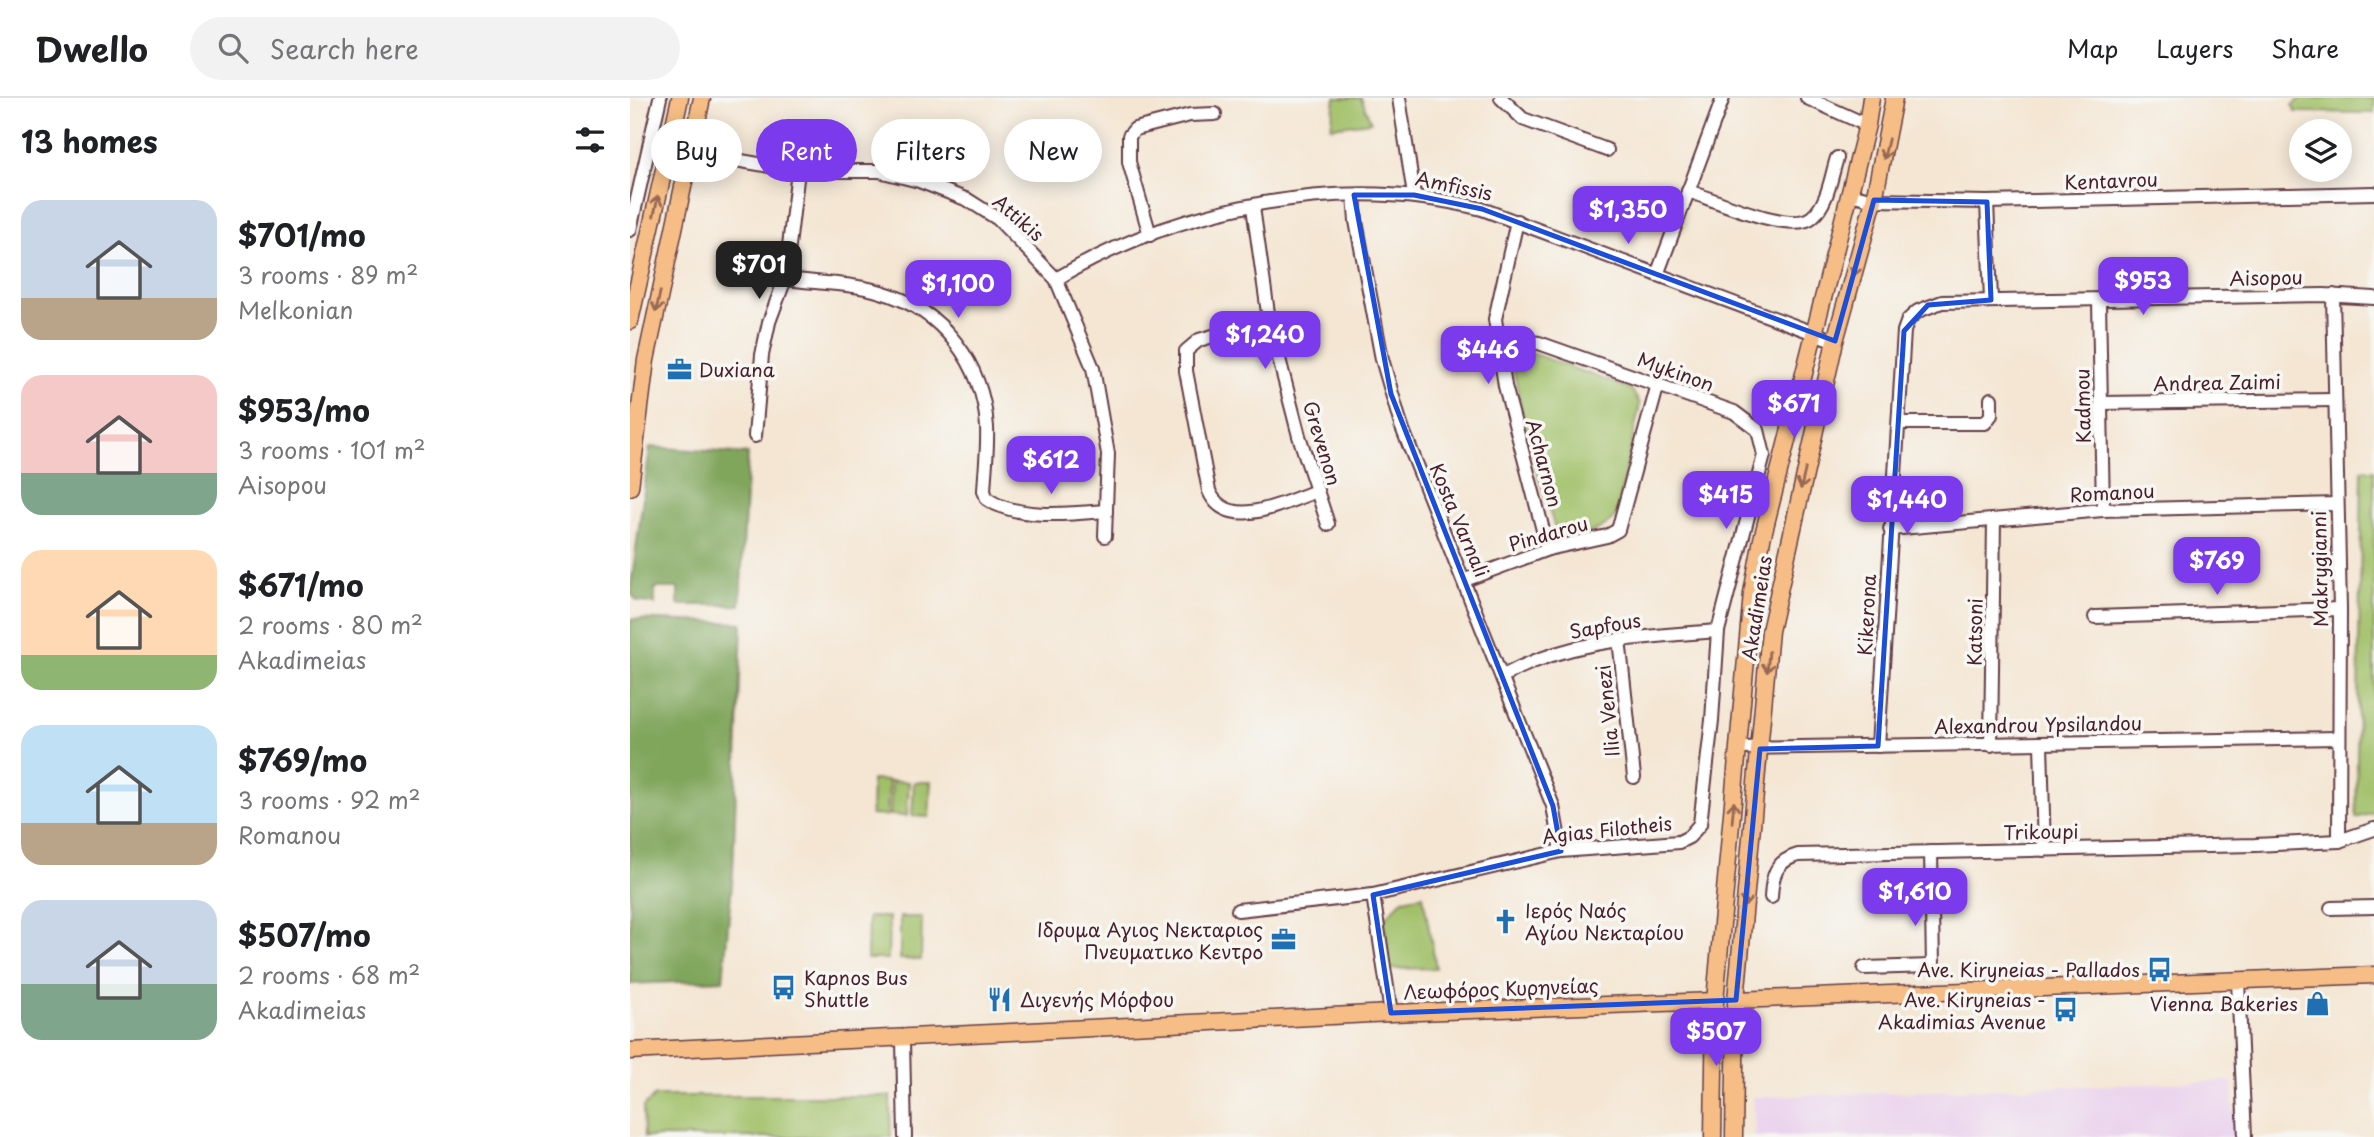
<!DOCTYPE html>
<html lang="en">
<head>
<meta charset="utf-8">
<style>
	body { margin:0; font-family:"Playpen Sans",sans-serif; background:#f2f2f2; color:#202124; height:100vh; display:flex; flex-direction:column; font-size:26px; white-space:nowrap }
	* { box-sizing:border-box; margin:0 }
	p { font-size:23px; color:#757577 }
	.icon { flex:none; width:38px; height:38px; fill:none; stroke:currentColor; stroke-width:2; stroke-linecap:round; stroke-linejoin:round }
	.map { position:relative; flex:1; overflow:hidden }
	.sheet { display:flex; flex-direction:column; background:#fff; width:630px }
	.sheet>* { flex:none }
	.guide { position:absolute; left:21px; top:21px; width:665px; height:63px; display:flex; gap:14px }
	.tools { position:absolute; left:1659px; top:21px; display:grid; gap:14px }
	.tools a { display:grid; place-items:center; width:63px; height:63px; border-radius:50%; background:#fff; box-shadow:0 4px 18px #0003; font-size:35px }
	.price { position:absolute; translate:-50% -60px; padding:0 16px; border-radius:14px; background:#7c3aed; color:#fff; font-size:23px; line-height:46px; filter:drop-shadow(0 2px 4px #0008) }
	.price::after { content:''; position:absolute; left:50%; top:42px; width:21px; height:16px; margin-left:-10px; background:inherit; clip-path:polygon(0 0,100% 0,50% 100%) }
	.price.current { background:#222; color:#fff }
	ul { padding:0; list-style:none }
	li { display:flex; align-items:center; gap:21px; height:175px; padding:0 21px }
	li span { display:grid; place-items:center; flex:none; width:196px; height:140px; border-radius:21px; color:#555 }
	li>.icon { margin-inline-start:auto }
	span .icon { width:84px; height:84px; fill:#fffc; stroke-width:1 }
	li b { font-size:30px }
	h2 { display:flex; justify-content:space-between; align-items:center; height:84px; padding:0 21px; font-size:30px }
	.tag { padding:0 24px; border-radius:32px; background:#fff; box-shadow:0 4px 18px #0003; font-size:24px; line-height:63px }
	.tag.current { background:#7c3aed; color:#fff }
	header { display:flex; align-items:center; gap:42px; box-sizing:border-box; height:98px; padding:0 35px; background:#fff; border-bottom:2px solid #e0e0e0 }
	header strong { font-size:33px }
	nav { display:flex; gap:38px; margin-inline-start:auto; font-size:24px }
	.search { width:490px; height:63px; background:#f2f2f2; display:flex; align-items:center; gap:18px; box-sizing:border-box; padding:0 24px; border-radius:38px; color:#757577; font-size:26px }
	main { display:flex; flex:1; min-height:0 }
	.map>svg:first-child { display:block }
</style>
</head>
<body>
<header>
<strong>Dwello</strong>
<div class="search"><svg class="icon" aria-label="search" viewBox="0 0 24 24"><circle cx="10" cy="10" r="6"/><path d="M15 15l6 6"/></svg>Search here</div>
<nav><a>Map</a><a>Layers</a><a>Share</a></nav>
</header>
<main>
<section class="sheet">
<h2>13 homes<svg class="icon" aria-label="filters" viewBox="0 0 24 24"><path d="M4 7h16M4 17h16"/><circle cx="9" cy="7" r="2"/><circle cx="15" cy="17" r="2"/></svg></h2>
<ul>
<li><span style="background:linear-gradient(#c9d6e8 70%,#b9a48a 0)"><svg class="icon" aria-label="home" viewBox="0 0 24 24"><path d="M3 11l9-7 9 7M6 9v11h12V9"/></svg></span><div><b>$701/mo</b><p>3 rooms · 89 m²</p><p>Melkonian</p></div></li>
<li><span style="background:linear-gradient(#f6c9c9 70%,#7fa58c 0)"><svg class="icon" aria-label="home" viewBox="0 0 24 24"><path d="M3 11l9-7 9 7M6 9v11h12V9"/></svg></span><div><b>$953/mo</b><p>3 rooms · 101 m²</p><p>Aisopou</p></div></li>
<li><span style="background:linear-gradient(#ffd9b3 75%,#8fb573 0)"><svg class="icon" aria-label="home" viewBox="0 0 24 24"><path d="M3 11l9-7 9 7M6 9v11h12V9"/></svg></span><div><b>$671/mo</b><p>2 rooms · 80 m²</p><p>Akadimeias</p></div></li>
<li><span style="background:linear-gradient(#bfe0f5 70%,#b9a48a 0)"><svg class="icon" aria-label="home" viewBox="0 0 24 24"><path d="M3 11l9-7 9 7M6 9v11h12V9"/></svg></span><div><b>$769/mo</b><p>3 rooms · 92 m²</p><p>Romanou</p></div></li>
<li><span style="background:linear-gradient(#c9d6e8 60%,#7fa58c 0)"><svg class="icon" aria-label="home" viewBox="0 0 24 24"><path d="M3 11l9-7 9 7M6 9v11h12V9"/></svg></span><div><b>$507/mo</b><p>2 rooms · 68 m²</p><p>Akadimeias</p></div></li>
</ul>
</section>
<div class="map">
<svg width="1744" height="1039" viewBox="0 0 1744 1039">
	<rect width="100%" height="100%" fill="#f6f6f2"/>
	<filter id="ink" filterUnits="userSpaceOnUse"><feTurbulence type="fractalNoise" baseFrequency=".0143" numOctaves="2"/><feDisplacementMap in="SourceGraphic" scale="14" xChannelSelector="R" yChannelSelector="G"/><feConvolveMatrix kernelMatrix="1 2 1 2 8 2 1 2 1" color-interpolation-filters="sRGB"/></filter>
	<filter id="wash" filterUnits="userSpaceOnUse"><feTurbulence type="fractalNoise" baseFrequency=".00686" numOctaves="4" result="noise"/><feDisplacementMap in="SourceGraphic" scale="28" xChannelSelector="R" yChannelSelector="G"/><feGaussianBlur stdDeviation="1.57" result="paint"/><feColorMatrix in="noise" values="0 0 0 0 0 0 0 0 0 0 0 0 0 0 0 0 0 1.4 0 .05"/><feComposite in="paint" operator="in"/></filter>
	<g filter="url(#wash)">
		<rect width="100%" height="100%" fill="#f4e6d3"/>
		<path fill="#ead1ed" d="M 1602,983 L 1604,1039 L 1125,1039 L 1123,999 Z"/>
		<g fill="#a0c068" stroke="#75704a" stroke-width="2">
			<path d="M 705,0 L 731,0 L 741,24 L 701,29 Z"/>
			<path d="M 1673,0 L 1744,0 L 1744,15 L 1666,14 L 1662,7 Z"/>
			<path d="M 901,255 L 1001,291 L 1010,306 L 986,418 C 971,434 947,442 926,434 L 898,343 L 883,269 L 885,261 Z"/>
			<path d="M 1732,372 L 1744,372 L 1744,715 L 1726,720 Z"/>
			<path d="M 242,682 L 259,683 L 257,718 L 241,717 Z"/>
			<path d="M 262,683 L 279,684 L 277,718 L 260,717 Z"/>
			<path d="M 284,684 L 301,684 L 299,719 L 282,718 Z"/>
			<path d="M 793,797 L 806,870 L 760,871 L 754,821 L 773,801 Z"/>
			<path d="M 238,819 L 259,819 L 258,861 L 237,861 Z"/>
			<path d="M 270,819 L 292,819 L 291,862 L 270,861 Z"/>
			<path d="M 25,998 L 260,998 L 261,1039 L 14,1039 L 13,1009 Z"/>
		</g>
		<g fill="#80a65c" stroke="#656244" stroke-width="2">
			<path d="M 20,349 L 118,356 L 110,507 L 48,507 L 48,490 L 25,490 L 25,506 L 7,503 L 0,494 Z"/>
			<path d="M 0,521 L 112,525 L 103,775 L 93,882 L 0,886 Z"/>
		</g>
	</g>
	<g filter="url(#ink)">
		<g fill="none" stroke-linecap="round" stroke-linejoin="round">
			<defs>
				<g id="minor">
					<path d="M 769,0 L 784,97"/>
					<path d="M 871,0 L 893,21 L 977,52"/>
					<path d="M 1177,0 L 1237,27"/>
					<path d="M 60,54 L 168,73 L 249,73 L 289,83 L 338,102 L 368,121 L 426,181 L 463,270 L 478,356 L 475,438"/>
					<path d="M 1058,93 C 1083,101 1162,137 1182,119 C 1198,106 1201,78 1207,60"/>
					<path d="M 1220,96 L 1244,102 L 1357,104 L 1744,95"/>
					<path d="M 724,97 L 726,123 L 752,261 L 771,327 L 923,708 L 931,753"/>
					<path d="M 1357,104 L 1361,202"/>
					<path d="M 623,109 L 639,222 L 669,338 L 698,426"/>
					<path d="M 887,123 L 865,221 L 875,288 L 918,451"/>
					<path d="M 0,132 L 30,0"/>
					<path d="M 520,137 L 499,64 L 499,38 L 505,31 L 560,17 L 585,16"/>
					<path d="M 1027,177 L 1093,0"/>
					<path d="M 155,181 C 187,185 221,185 251,194 C 313,212 353,266 357,329 C 358,350 355,372 354,393 L 357,401 C 388,422 440,416 476,413"/>
					<path d="M 426,181 C 550,108 712,75 852,111 L 1205,243"/>
					<path d="M 1703,197 L 1710,511 L 1709,743"/>
					<path d="M 1469,203 L 1473,412"/>
					<path d="M 639,222 L 569,242 L 556,253 L 556,273 L 579,393 C 598,436 656,403 687,393"/>
					<path d="M 1471,305 L 1704,302"/>
					<path d="M 1269,325 L 1355,325 L 1361,317 L 1361,301"/>
					<path d="M 125,338 L 132,257 L 139,224 L 155,181 L 168,73"/>
					<path d="M 1260,431 L 1473,412 L 1707,406"/>
					<path d="M 835,482 L 918,451 L 977,438 L 988,432 L 1028,286"/>
					<path d="M 1465,519 L 1710,511"/>
					<path d="M 989,541 L 1004,679"/>
					<path d="M 873,578 C 939,541 1015,539 1088,533"/>
					<path d="M 1411,646 L 1414,752"/>
					<path d="M 1361,647 L 1364,422"/>
					<path d="M 1248,648 L 1274,233 L 1278,222 L 1288,213 L 1312,204 L 1694,197 L 1744,200"/>
					<path d="M 1108,650 L 1709,640"/>
					<path d="M 743,797 L 761,915"/>
					<path d="M 1141,799 C 1142,777 1146,763 1168,757 L 1625,747 L 1709,743 L 1744,731"/>
					<path d="M 1701,810 L 1744,809"/>
					<path d="M 608,812 L 743,797 L 931,753 L 1049,744 L 1059,739 L 1070,726 L 1082,622 L 1088,533 L 1134,357 L 1128,332 L 1104,314 L 909,245 L 867,240"/>
					<path d="M 1234,870 L 1303,868 L 1301,754"/>
					<path d="M 1608,883 L 1615,1039"/>
					<path d="M 273,942 L 275,1039"/>
				</g>
				<g id="major">
					<path d="M 0,223 L 50,0"/>
					<path d="M 0,389 L 16,262 L 72,0"/>
					<path d="M 1106,902 L 1744,877"/>
					<path d="M 0,953 L 761,915 L 1085,903"/>
					<path d="M 1083,1039 L 1085,903 L 1122,495 L 1132,441 L 1237,27 L 1241,0"/>
					<path d="M 1104,1039 L 1106,902 L 1140,533 L 1205,243 L 1244,102 L 1264,0"/>
				</g>
			</defs>
			<use href="#minor" stroke="#643d44" stroke-width="16"/>
			<use href="#major" stroke="#643d44" stroke-width="19"/>
			<use href="#minor" stroke="#fff" stroke-width="12"/>
			<use href="#major" stroke="#f6be86" stroke-width="16"/>
		</g>
		<defs><path id="oneway-shaft" d="M-6 0H5M1.5-3L5.5 0L1.5 3" fill="none" stroke-width="1.6" stroke-linecap="round" stroke-linejoin="round" transform="scale(1.75)"/></defs>
		<g stroke="#976754">
			<use href="#oneway-shaft" transform="translate(1256 51) rotate(103)"/>
			<use href="#oneway-shaft" transform="translate(26 108) rotate(-77)"/>
			<use href="#oneway-shaft" transform="translate(1226 168) rotate(105)"/>
			<use href="#oneway-shaft" transform="translate(28 204) rotate(102)"/>
			<use href="#oneway-shaft" transform="translate(1173 381) rotate(103)"/>
			<use href="#oneway-shaft" transform="translate(1138 564) rotate(95)"/>
			<use href="#oneway-shaft" transform="translate(1103 714) rotate(-85)"/>
			<use href="#oneway-shaft" transform="translate(1116 798) rotate(95)"/>
		</g>
	</g>
	<path fill="none" stroke="#1d4ed8" stroke-width="5" stroke-linejoin="round" d="M 724,97 L 784,97 L 852,111 L 1205,243 L 1244,102 L 1357,104 L 1361,202 L 1298,207 L 1274,233 L 1248,648 L 1130,651 L 1106,902 L 761,915 L 743,797 L 931,753 L 923,708 L 761,296 Z"/>
	<defs>
		<symbol id="office-bare" viewBox="-9 -9 18 18"><path d="M-6-3h4V-5.5h4V-3h4V5H-6ZM-1-4.5V-3h2v-1.5ZM-6 0V1H6V0Z" fill="#1f6fb2" stroke="#f6f6f2" stroke-width="2.5" paint-order="stroke"/></symbol>
		<symbol id="church-bare" viewBox="-9 -9 18 18"><path d="M-1.2-6h2.4v3.5h3.3v2.4h-3.3V6h-2.4V-.1h-3.3v-2.4h3.3Z" fill="#1f6fb2" stroke="#f6f6f2" stroke-width="2.5" paint-order="stroke"/></symbol>
		<symbol id="bus-bare" viewBox="-9 -9 18 18"><path d="M-5-6H5V4H4V6H2V4H-2V6H-4V4H-5ZM-3.5-4V0h7V-4ZM-3.5 1.2v1.5H-2V1.2ZM2 1.2v1.5H3.5V1.2Z" fill="#1f6fb2" stroke="#f6f6f2" stroke-width="2.5" paint-order="stroke"/></symbol>
		<symbol id="restaurant-bare" viewBox="-9 -9 18 18"><path d="M-5-6h1v4h1v-4h1v4h1v-4h1v5L-1.5 .5V6h-2V.5L-5-1ZM5-6V6H3V1.5H1.5Q1.5-4 5-6Z" fill="#1f6fb2" stroke="#f6f6f2" stroke-width="2.5" paint-order="stroke"/></symbol>
		<symbol id="shop-bare" viewBox="-9 -9 18 18"><path d="M-5-2.5h2.3a2.7 3.5 0 0 1 5.4 0H5L5.5 6h-11ZM-1.5-2.5h3a1.5 2.3 0 0 0-3 0Z" fill="#1f6fb2" stroke="#f6f6f2" stroke-width="2.5" paint-order="stroke"/></symbol>
	</defs>
	<g fill-rule="evenodd">
		<use href="#office-bare" x="32" y="254" width="35" height="35"/>
		<use href="#church-bare" x="858" y="806" width="35" height="35"/>
		<use href="#office-bare" x="636" y="824" width="35" height="35"/>
		<use href="#bus-bare" x="1512" y="854" width="35" height="35"/>
		<use href="#bus-bare" x="136" y="872" width="35" height="35"/>
		<use href="#restaurant-bare" x="352" y="884" width="35" height="35"/>
		<use href="#shop-bare" x="1670" y="888" width="35" height="35"/>
		<use href="#bus-bare" x="1418" y="894" width="35" height="35"/>
	</g>
	<g text-anchor="middle" dominant-baseline="central" stroke-width="7" stroke-linejoin="round" paint-order="stroke">
		<g font-size="19" fill="#4a1f2b" stroke="#f6f6f2">
			<text transform="translate(1481 82) rotate(-2)">Kentavrou</text>
			<text transform="translate(824 87) rotate(12)">Amfissis</text>
			<text transform="translate(389 119) rotate(41)">Attikis</text>
			<text transform="translate(1636 179) rotate(-1)">Aisopou</text>
			<text transform="translate(1046 273) rotate(20)">Mykinon</text>
			<text transform="translate(1587 284) rotate(-1)">Andrea Zaimi</text>
			<text transform="translate(1452 308) rotate(-91)">Kadmou</text>
			<text transform="translate(693 345) rotate(73)">Grevenon</text>
			<text transform="translate(915 365) rotate(75)">Acharnon</text>
			<text transform="translate(1482 394) rotate(-3)">Romanou</text>
			<text transform="translate(830 422) rotate(67)">Kosta Varnali</text>
			<text transform="translate(918 435) rotate(-16)">Pindarou</text>
			<text transform="translate(1689 471) rotate(-91)">Makrygianni</text>
			<text transform="translate(1126 510) rotate(-81)">Akadimeias</text>
			<text transform="translate(1236 517) rotate(-87)">Kikerona</text>
			<text transform="translate(975 527) rotate(-10)">Sapfous</text>
			<text transform="translate(1344 534) rotate(-89)">Katsoni</text>
			<text transform="translate(977 613) rotate(-96)">Ilia Venezi</text>
			<text transform="translate(1408 626) rotate(-1)">Alexandrou Ypsilandou</text>
			<text transform="translate(977 731) rotate(-6)">Agias Filotheis</text>
			<text transform="translate(1411 733) rotate(-1)">Trikoupi</text>
			<text transform="translate(871 890) rotate(-2)">Λεωφόρος Κυρηνείας</text>
		</g>
		<g font-size="19" fill="#4a1f2b" stroke="#f6f6f2" text-anchor="start">
			<text x="69" y="271">Duxiana</text>
			<text x="895" y="812">Ιερός Ναός<tspan x="895" dy="22">Αγίου Νεκταρίου</tspan></text>
			<text x="633" y="831" text-anchor="end">Ιδρυμα Αγιος Νεκταριος<tspan x="633" dy="22">Πνευματικο Κεντρο</tspan></text>
			<text x="1510" y="871" text-anchor="end">Ave. Kiryneias - Pallados</text>
			<text x="174" y="879">Kapnos Bus<tspan x="174" dy="22">Shuttle</tspan></text>
			<text x="390" y="901">Διγενής Μόρφου</text>
			<text x="1416" y="901" text-anchor="end">Ave. Kiryneias -<tspan x="1416" dy="22">Akadimias Avenue</tspan></text>
			<text x="1668" y="905" text-anchor="end">Vienna Bakeries</text>
		</g>
	</g>
</svg>
<div class="tools">
<a><svg class="icon" aria-label="layers" viewBox="0 0 24 24"><path d="M12 4l9 5-9 5-9-5zM3 14l9 5 9-5"/></svg></a>
</div>
<b class="price" style="left:998px;top:148px">$1,350</b>
<b class="price current" style="left:129px;top:203px">$701</b>
<b class="price" style="left:1513px;top:219px">$953</b>
<b class="price" style="left:328px;top:222px">$1,100</b>
<b class="price" style="left:635px;top:273px">$1,240</b>
<b class="price" style="left:858px;top:288px">$446</b>
<b class="price" style="left:1164px;top:342px">$671</b>
<b class="price" style="left:421px;top:398px">$612</b>
<b class="price" style="left:1096px;top:433px">$415</b>
<b class="price" style="left:1277px;top:438px">$1,440</b>
<b class="price" style="left:1587px;top:499px">$769</b>
<b class="price" style="left:1285px;top:830px">$1,610</b>
<b class="price" style="left:1086px;top:970px">$507</b>
<div class="guide">
<a class="tag">Buy</a>
<a class="tag current">Rent</a>
<a class="tag">Filters</a>
<a class="tag">New</a>
</div>
</div>
</main>
</body>
</html>
